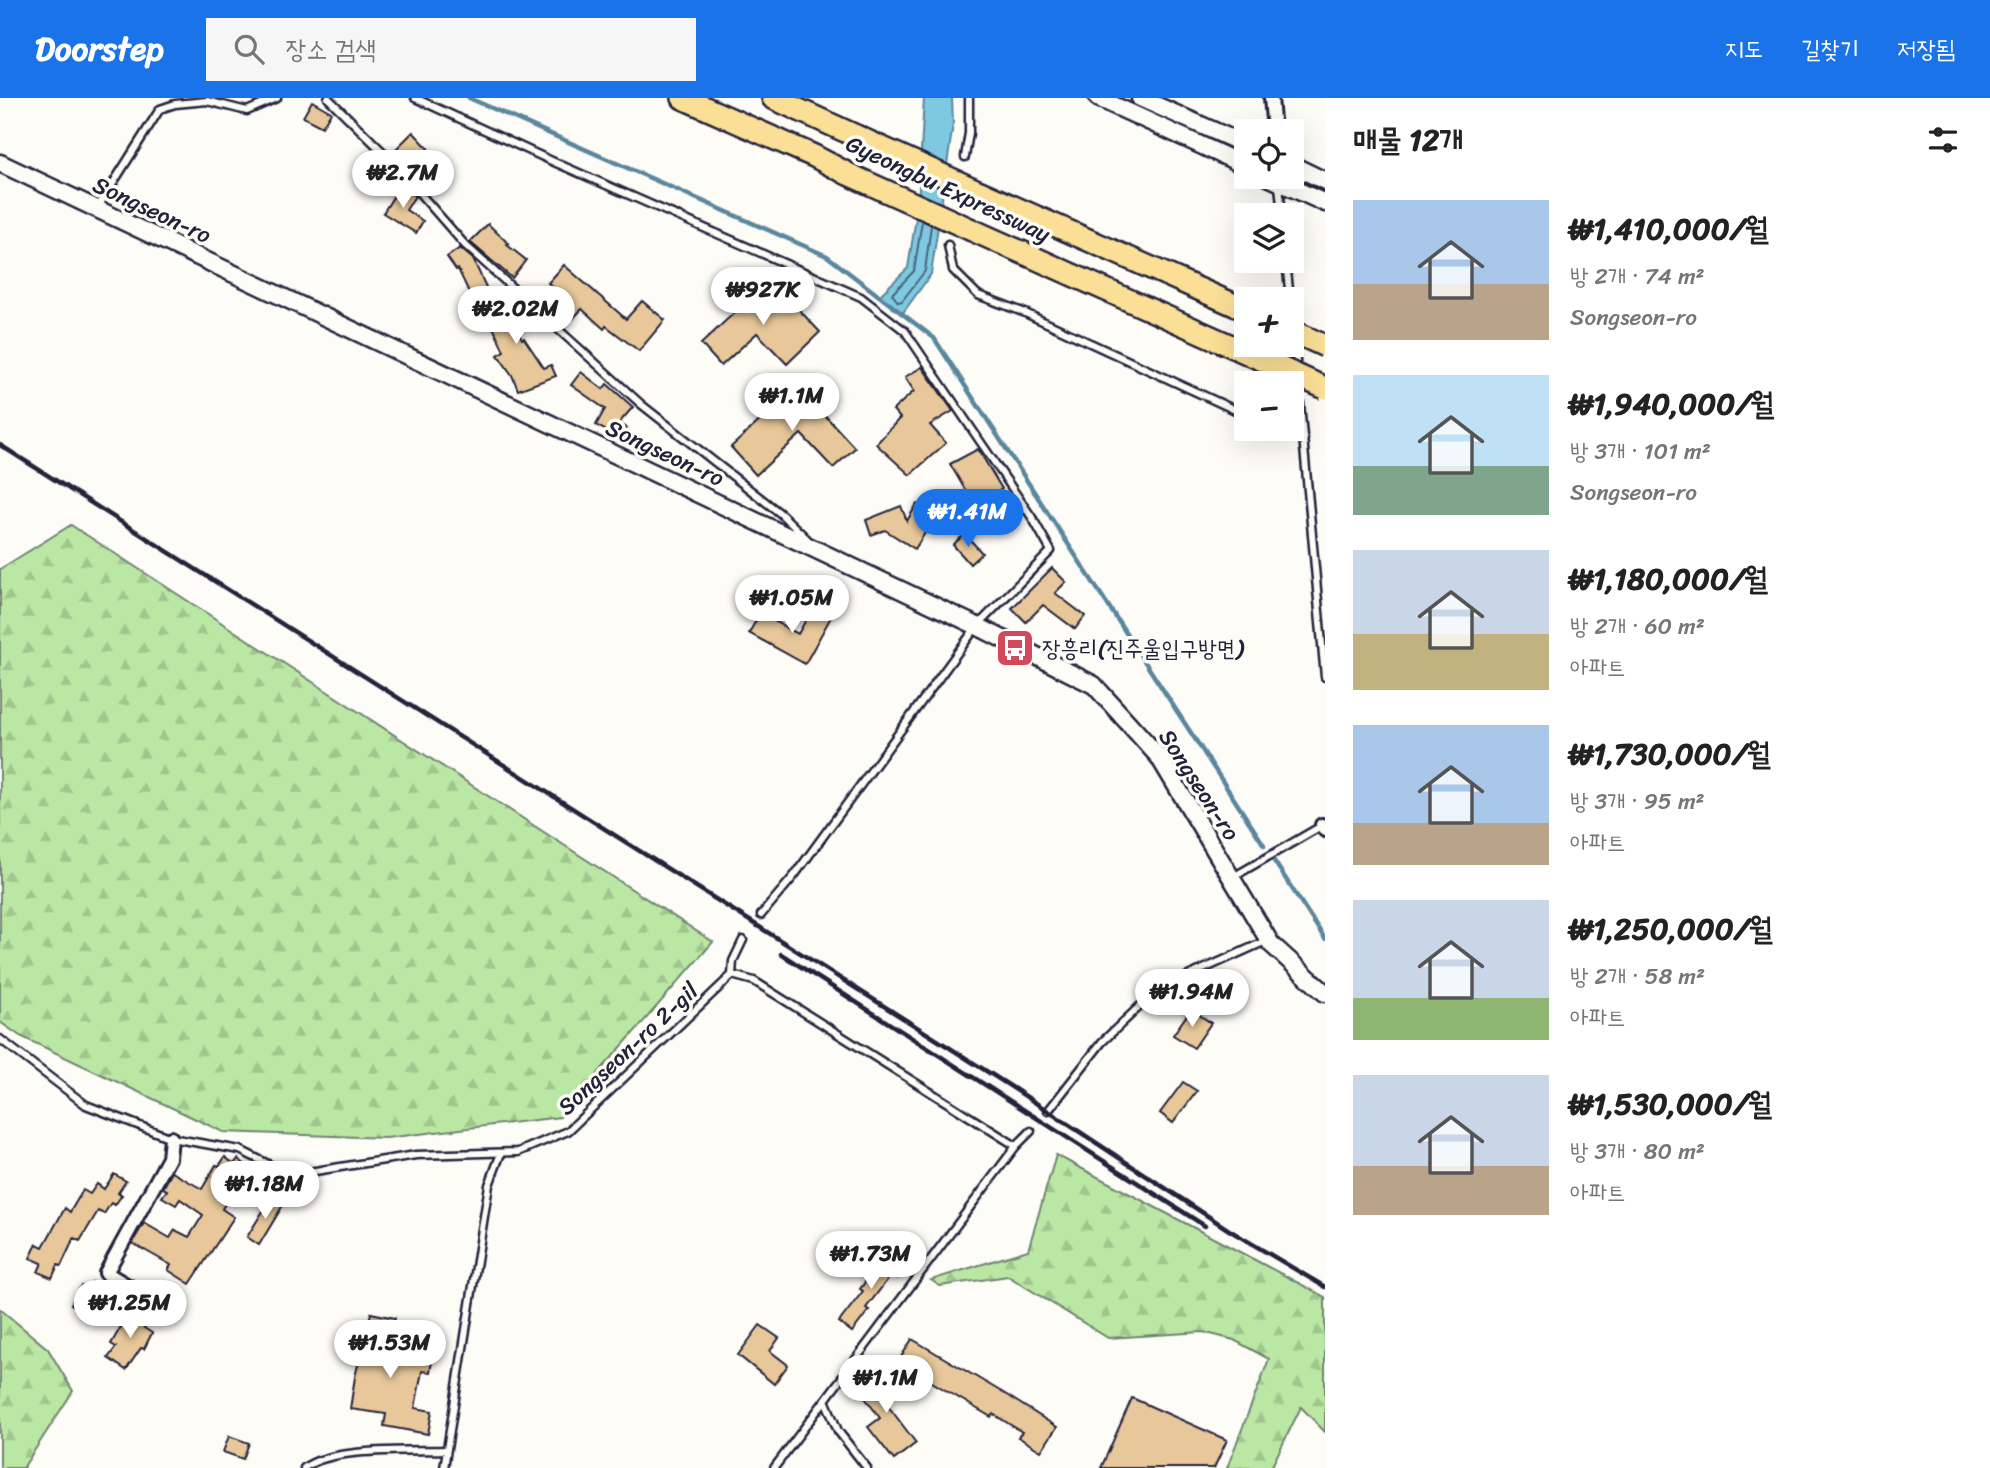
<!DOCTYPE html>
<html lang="ko">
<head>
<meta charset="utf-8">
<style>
	body { margin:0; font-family:Sriracha,"Poor Story",sans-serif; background:#f6f6f6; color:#222; height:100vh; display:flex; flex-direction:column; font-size:26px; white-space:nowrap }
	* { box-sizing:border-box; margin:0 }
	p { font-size:23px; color:#767676 }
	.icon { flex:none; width:38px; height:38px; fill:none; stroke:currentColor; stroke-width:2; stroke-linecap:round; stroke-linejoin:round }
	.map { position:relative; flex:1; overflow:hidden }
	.details { display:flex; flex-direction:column; background:#fff; width:665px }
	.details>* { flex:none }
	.controls { position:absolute; left:1234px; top:21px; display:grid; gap:14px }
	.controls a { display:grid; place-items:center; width:70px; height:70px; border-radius:0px; background:#fff; box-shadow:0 7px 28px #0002; font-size:35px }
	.price { position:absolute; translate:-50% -60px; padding:0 16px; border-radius:24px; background:#fff; color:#222; font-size:23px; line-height:46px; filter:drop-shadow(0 2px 4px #0008) }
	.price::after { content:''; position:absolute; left:50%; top:42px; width:21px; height:16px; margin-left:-10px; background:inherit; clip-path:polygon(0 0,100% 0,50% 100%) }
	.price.active { background:#1a73e8; color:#fff }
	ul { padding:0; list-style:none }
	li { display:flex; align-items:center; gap:21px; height:175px; padding:0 28px }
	li span { display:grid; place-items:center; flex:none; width:196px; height:140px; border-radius:0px; color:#555 }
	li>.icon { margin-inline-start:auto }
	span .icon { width:84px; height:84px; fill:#fffc; stroke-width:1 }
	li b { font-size:30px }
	h2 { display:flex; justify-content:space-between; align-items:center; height:84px; padding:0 28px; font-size:30px }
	header { display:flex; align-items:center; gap:42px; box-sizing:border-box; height:98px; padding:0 35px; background:#1a73e8; color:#fff }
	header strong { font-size:33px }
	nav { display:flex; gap:38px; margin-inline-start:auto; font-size:24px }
	.search { width:490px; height:63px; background:#f6f6f6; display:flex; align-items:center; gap:18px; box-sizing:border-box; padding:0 24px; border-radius:0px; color:#767676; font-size:26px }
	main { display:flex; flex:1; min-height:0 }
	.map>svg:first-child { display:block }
</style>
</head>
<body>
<header>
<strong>Doorstep</strong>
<div class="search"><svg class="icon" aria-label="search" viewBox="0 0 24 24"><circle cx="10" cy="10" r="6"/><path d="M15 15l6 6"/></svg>장소 검색</div>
<nav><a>지도</a><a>길찾기</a><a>저장됨</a></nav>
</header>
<main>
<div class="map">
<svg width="1325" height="1370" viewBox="0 0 1325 1370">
	<defs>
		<pattern id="forest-firs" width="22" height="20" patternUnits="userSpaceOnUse" patternTransform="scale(1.75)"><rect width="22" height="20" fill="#bbe7a4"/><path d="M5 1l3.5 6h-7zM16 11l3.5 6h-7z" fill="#a0c68e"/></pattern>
	</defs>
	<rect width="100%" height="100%" fill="#fdfcf7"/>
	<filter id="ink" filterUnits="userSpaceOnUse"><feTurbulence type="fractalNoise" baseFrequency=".0143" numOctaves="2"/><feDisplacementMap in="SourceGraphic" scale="14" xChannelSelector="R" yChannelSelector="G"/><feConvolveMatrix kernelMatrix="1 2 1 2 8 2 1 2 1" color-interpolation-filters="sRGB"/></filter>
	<g filter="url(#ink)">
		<g fill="url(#forest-firs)" stroke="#6e8470" stroke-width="2">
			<path d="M 71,427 L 713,844 L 560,1019 L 386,1040 L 223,1034 L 20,938 L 0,924 L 0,471 Z"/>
			<path d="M 1056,1057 L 1325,1199 L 1325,1334 L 1301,1309 L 1271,1370 L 1227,1370 L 1269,1261 L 1234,1242 L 1203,1234 L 1108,1240 L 1008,1178 L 940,1188 L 931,1182 L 1028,1152 Z"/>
			<path d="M 0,1211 L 48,1251 L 73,1293 L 23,1370 L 0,1370 Z"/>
		</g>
		<path fill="#7fc9e0" stroke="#5a869e" stroke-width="2" d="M 924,0 L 952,0 L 953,26 L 931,176 L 902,216 L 879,198 L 908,170 L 918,107 Z"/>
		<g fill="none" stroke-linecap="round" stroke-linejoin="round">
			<path stroke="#47657d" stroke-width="2" d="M 922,123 L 914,173 L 892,196 L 898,204 L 902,203 L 925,173 L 931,127"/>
			<g stroke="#5a869e" stroke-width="4.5">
				<path d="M 469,0 L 827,158 L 934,240 L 1264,747"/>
				<path d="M 1272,760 L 1325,841"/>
			</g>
		</g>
		<g fill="#e8c89a" stroke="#22223b" stroke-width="2">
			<path d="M 312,3 L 331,14 L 322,29 L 303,19 Z"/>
			<path d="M 413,34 L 428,50 L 412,66 L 396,51 Z"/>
			<path d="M 400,88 L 415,98 L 406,112 L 423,123 L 416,135 L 383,115 Z"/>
			<path d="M 488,126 L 509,146 L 507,147 L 526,162 L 512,180 L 470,144 Z"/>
			<path d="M 460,150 L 473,161 L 491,200 L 475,207 L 458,171 L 456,172 L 447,159 Z"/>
			<path d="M 564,167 L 626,221 L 642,203 L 665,222 L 639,253 L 606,228 L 604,231 L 582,211 L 566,228 L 556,219 L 570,204 L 548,185 Z"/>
			<path d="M 770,181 L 820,234 L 787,266 L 757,235 L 721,268 L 701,246 Z"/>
			<path d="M 505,191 L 517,202 L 507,210 L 522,241 L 524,240 L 544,270 L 551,267 L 556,278 L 518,292 L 512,277 L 498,257 L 504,253 L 492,227 L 500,223 L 486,206 Z"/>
			<path d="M 922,269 L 953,313 L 930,327 L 946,345 L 910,377 L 876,346 L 900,320 L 893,312 L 914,293 L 905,279 Z"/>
			<path d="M 581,274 L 603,291 L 607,286 L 633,309 L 619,325 L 627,330 L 621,341 L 596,327 L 605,311 L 571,287 Z"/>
			<path d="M 798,288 L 855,350 L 833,370 L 801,336 L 756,377 L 731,349 Z"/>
			<path d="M 978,351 L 1002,391 L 974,407 L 950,366 Z"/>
			<path d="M 917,406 L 936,417 L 915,451 L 885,432 L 871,437 L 866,422 L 901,408 L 907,423 Z"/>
			<path d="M 965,436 L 982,455 L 970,466 L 953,447 Z"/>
			<path d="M 1052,470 L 1066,484 L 1055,495 L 1085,518 L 1075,531 L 1043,507 L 1026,524 L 1012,510 Z"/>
			<path d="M 813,509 L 831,519 L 805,566 L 749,535 L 760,515 L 798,536 Z"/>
			<path d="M 1191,911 L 1211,925 L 1194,950 L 1173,937 Z"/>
			<path d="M 1183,984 L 1197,993 L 1173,1025 L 1160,1015 Z"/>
			<path d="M 225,1059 L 234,1066 L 238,1061 L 247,1068 L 222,1111 L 234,1119 L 190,1186 L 168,1172 L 171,1167 L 132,1145 L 144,1125 L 170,1140 L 175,1132 L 189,1139 L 203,1117 L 180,1101 L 176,1107 L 162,1099 L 167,1092 L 163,1090 L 172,1074 L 202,1091 L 216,1067 L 219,1068 Z"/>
			<path d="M 114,1076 L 126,1083 L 118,1095 L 122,1097 L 115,1107 L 111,1105 L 104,1116 L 98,1113 L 80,1143 L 74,1140 L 61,1168 L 58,1167 L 52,1180 L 38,1174 L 42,1165 L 30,1160 L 37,1146 L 43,1149 L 65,1110 L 70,1114 L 83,1092 L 90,1096 L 97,1086 L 104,1091 Z"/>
			<path d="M 271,1100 L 283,1107 L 259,1147 L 247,1139 Z"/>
			<path d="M 886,1155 L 905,1169 L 897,1180 L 892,1176 L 866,1210 L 869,1212 L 852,1234 L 839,1224 L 863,1193 L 860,1191 Z"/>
			<path d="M 92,1184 L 105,1191 L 98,1202 L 103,1205 L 95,1219 L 71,1206 L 81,1188 L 87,1191 Z"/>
			<path d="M 140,1213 L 150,1218 L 144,1230 L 152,1235 L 144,1251 L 141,1250 L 126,1272 L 108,1260 L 116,1249 L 111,1246 L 127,1218 L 134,1222 Z"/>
			<path d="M 371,1215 L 395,1220 L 388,1252 L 433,1259 L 430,1274 L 422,1273 L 415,1310 L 432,1313 L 428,1336 L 384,1328 L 386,1316 L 350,1311 L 355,1279 Z"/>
			<path d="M 760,1227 L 779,1240 L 770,1253 L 788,1267 L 774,1286 L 738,1257 Z"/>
			<path d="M 912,1241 L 1005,1296 L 1057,1329 L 1041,1353 L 1018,1339 L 1022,1334 L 993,1316 L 991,1319 L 898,1264 Z"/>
			<path d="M 879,1273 L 887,1283 L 891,1275 L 901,1288 L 883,1301 L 916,1345 L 894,1362 L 868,1329 L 880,1320 L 857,1289 Z"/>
			<path d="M 1132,1300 L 1227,1342 L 1214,1370 L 1101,1370 Z"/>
			<path d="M 229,1338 L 249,1345 L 243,1361 L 223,1354 Z"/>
		</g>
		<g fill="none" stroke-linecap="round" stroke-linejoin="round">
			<defs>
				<g id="lane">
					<path d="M 328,0 L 387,58 L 465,147 L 642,307 L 781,416 L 807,441"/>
					<path d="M 415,0 L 554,64 L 861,199 L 905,233 L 1033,421 L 1051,453 L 977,528 L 794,778 L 761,817"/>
					<path d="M 965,59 L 969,35 L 969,0"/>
					<path d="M 1279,88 L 1282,117"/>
					<path d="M 98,109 L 160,11 L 175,6 L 207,3 L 247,13 L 277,0"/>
					<path d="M 948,147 L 953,172 L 978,197 L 1023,214 L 1246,317"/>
					<path d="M 1286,163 L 1290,201"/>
					<path d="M 1294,239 L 1297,274"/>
					<path d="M 1298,284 L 1325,579"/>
					<path d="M 1279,331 L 1304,341"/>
					<path d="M 1233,779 L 1323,727"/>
					<path d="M 732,877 L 754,883 L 1016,1048"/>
					<path d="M 0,941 L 86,1007 L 171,1040 L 240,1052 L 290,1077 L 416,1057 L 518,1054 L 568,1033 L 732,877 L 733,863 L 743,842"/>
					<path d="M 1048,1013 L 1102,944 L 1157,892 L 1268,842"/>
					<path d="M 826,1304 L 838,1333 L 867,1370"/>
					<path d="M 304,1370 C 331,1349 410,1353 446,1352"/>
					<path d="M 444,1370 L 489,1087 L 501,1055"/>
					<path d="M 774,1370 L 1016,1048 L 1031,1033"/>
				</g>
				<g id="street">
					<path d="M 1271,0 L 1274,33"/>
					<path d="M 1322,727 L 1325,732"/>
					<path d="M 153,1203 L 106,1175 L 169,1060 L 171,1040"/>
				</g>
				<g id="secondary">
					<path d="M 1098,0 L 1246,68"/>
					<path d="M 1140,0 L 1246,47"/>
					<path d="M 0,65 L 977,528 L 1094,587 L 1159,659 L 1271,846 L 1325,895"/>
					<path d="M 1292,67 L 1325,83"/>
					<path d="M 1268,79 L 1325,105"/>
				</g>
				<g id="highway">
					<path d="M 683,0 L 814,58 L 848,76"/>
					<path d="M 773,0 L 856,38"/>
					<path d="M 980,94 L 1246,212"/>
					<path d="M 972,132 L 1191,230"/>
				</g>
			</defs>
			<use href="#lane" stroke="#22223b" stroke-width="11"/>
			<use href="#street" stroke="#22223b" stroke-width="18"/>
			<use href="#secondary" stroke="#22223b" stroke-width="21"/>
			<use href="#highway" stroke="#22223b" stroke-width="26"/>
			<use href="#lane" stroke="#fdfcf7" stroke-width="6"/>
			<use href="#street" stroke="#fdfcf7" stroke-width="12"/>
			<use href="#secondary" stroke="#fdfcf7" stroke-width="16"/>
			<use href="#highway" stroke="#fbdf96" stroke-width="21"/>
			<g stroke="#22223b" stroke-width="4.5">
				<path d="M 0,347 L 1013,990 L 1229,1132 L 1325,1189"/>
				<path d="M 781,856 L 1205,1128"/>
			</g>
			<defs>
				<g id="highway-bridge">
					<path d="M 856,38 L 980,94"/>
					<path d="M 848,76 L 972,132"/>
					<path d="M 1191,230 L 1325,290"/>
					<path d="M 1292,233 L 1325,248"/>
				</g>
			</defs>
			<use href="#highway-bridge" stroke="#22223b" stroke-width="26" stroke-linecap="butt"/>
			<use href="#highway-bridge" stroke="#fbdf96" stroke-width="21"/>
		</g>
	</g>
	<defs>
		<symbol id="bus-square" viewBox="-11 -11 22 22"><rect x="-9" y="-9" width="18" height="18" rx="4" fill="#d1495b" stroke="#fdfcf7"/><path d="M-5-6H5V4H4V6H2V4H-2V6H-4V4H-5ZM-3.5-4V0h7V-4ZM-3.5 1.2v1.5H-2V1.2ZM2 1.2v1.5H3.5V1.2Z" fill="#fff"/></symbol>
	</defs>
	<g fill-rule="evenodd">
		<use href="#bus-square" x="993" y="528" width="44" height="44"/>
	</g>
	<g text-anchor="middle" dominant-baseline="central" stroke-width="7" stroke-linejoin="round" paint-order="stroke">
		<g font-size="23" fill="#22223b" stroke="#fdfcf7">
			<text transform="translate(948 91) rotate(25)">Gyeongbu Expressway</text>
			<text transform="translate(152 112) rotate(25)">Songseon-ro</text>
			<text transform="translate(665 355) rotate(25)">Songseon-ro</text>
			<text transform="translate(1199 687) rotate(57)">Songseon-ro</text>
			<text transform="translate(628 951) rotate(-43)">Songseon-ro 2-gil</text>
		</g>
		<g font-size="23" fill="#22223b" stroke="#fdfcf7" text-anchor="start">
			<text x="1042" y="550">장흥리(진주울입구방면)</text>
		</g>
	</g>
</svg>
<div class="controls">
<a><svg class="icon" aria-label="locate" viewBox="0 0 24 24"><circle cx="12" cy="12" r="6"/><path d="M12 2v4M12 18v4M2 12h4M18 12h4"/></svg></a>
<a><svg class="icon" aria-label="layers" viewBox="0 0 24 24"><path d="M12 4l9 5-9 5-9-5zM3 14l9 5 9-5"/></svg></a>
<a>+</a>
<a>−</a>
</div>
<b class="price" style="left:403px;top:112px">₩2.7M</b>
<b class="price" style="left:763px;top:229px">₩927K</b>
<b class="price" style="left:516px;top:248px">₩2.02M</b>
<b class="price" style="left:792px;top:335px">₩1.1M</b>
<b class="price active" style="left:968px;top:451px">₩1.41M</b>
<b class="price" style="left:792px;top:537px">₩1.05M</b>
<b class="price" style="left:1192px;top:931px">₩1.94M</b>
<b class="price" style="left:265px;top:1123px">₩1.18M</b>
<b class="price" style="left:871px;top:1193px">₩1.73M</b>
<b class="price" style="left:130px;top:1242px">₩1.25M</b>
<b class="price" style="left:390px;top:1282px">₩1.53M</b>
<b class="price" style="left:886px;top:1317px">₩1.1M</b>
</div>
<section class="details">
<h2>매물 12개<svg class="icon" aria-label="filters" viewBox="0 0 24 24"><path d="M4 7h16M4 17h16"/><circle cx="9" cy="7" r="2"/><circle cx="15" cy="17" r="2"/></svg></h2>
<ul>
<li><span style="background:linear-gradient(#a9c7e8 60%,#b9a48a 0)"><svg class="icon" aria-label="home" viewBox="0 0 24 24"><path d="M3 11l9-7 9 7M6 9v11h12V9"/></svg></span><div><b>₩1,410,000/월</b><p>방 2개 · 74 m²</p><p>Songseon-ro</p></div></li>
<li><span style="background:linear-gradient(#bfe0f5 65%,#7fa58c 0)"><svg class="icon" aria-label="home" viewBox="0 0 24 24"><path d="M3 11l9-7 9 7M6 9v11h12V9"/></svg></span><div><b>₩1,940,000/월</b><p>방 3개 · 101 m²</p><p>Songseon-ro</p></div></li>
<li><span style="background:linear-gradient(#c9d6e8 60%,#c2b280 0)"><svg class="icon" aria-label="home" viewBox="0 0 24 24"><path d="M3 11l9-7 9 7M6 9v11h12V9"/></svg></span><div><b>₩1,180,000/월</b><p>방 2개 · 60 m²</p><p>아파트</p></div></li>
<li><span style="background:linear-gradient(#a9c7e8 70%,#b9a48a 0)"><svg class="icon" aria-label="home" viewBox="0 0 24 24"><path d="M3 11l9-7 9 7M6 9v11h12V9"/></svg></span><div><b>₩1,730,000/월</b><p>방 3개 · 95 m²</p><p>아파트</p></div></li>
<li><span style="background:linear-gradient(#c9d6e8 70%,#8fb573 0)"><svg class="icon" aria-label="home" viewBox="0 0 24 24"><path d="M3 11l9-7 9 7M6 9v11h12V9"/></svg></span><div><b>₩1,250,000/월</b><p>방 2개 · 58 m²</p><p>아파트</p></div></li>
<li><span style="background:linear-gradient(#c9d6e8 65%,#b9a48a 0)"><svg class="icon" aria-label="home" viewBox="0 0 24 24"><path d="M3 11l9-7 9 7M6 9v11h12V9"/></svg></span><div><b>₩1,530,000/월</b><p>방 3개 · 80 m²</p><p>아파트</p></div></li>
</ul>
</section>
</main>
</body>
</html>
